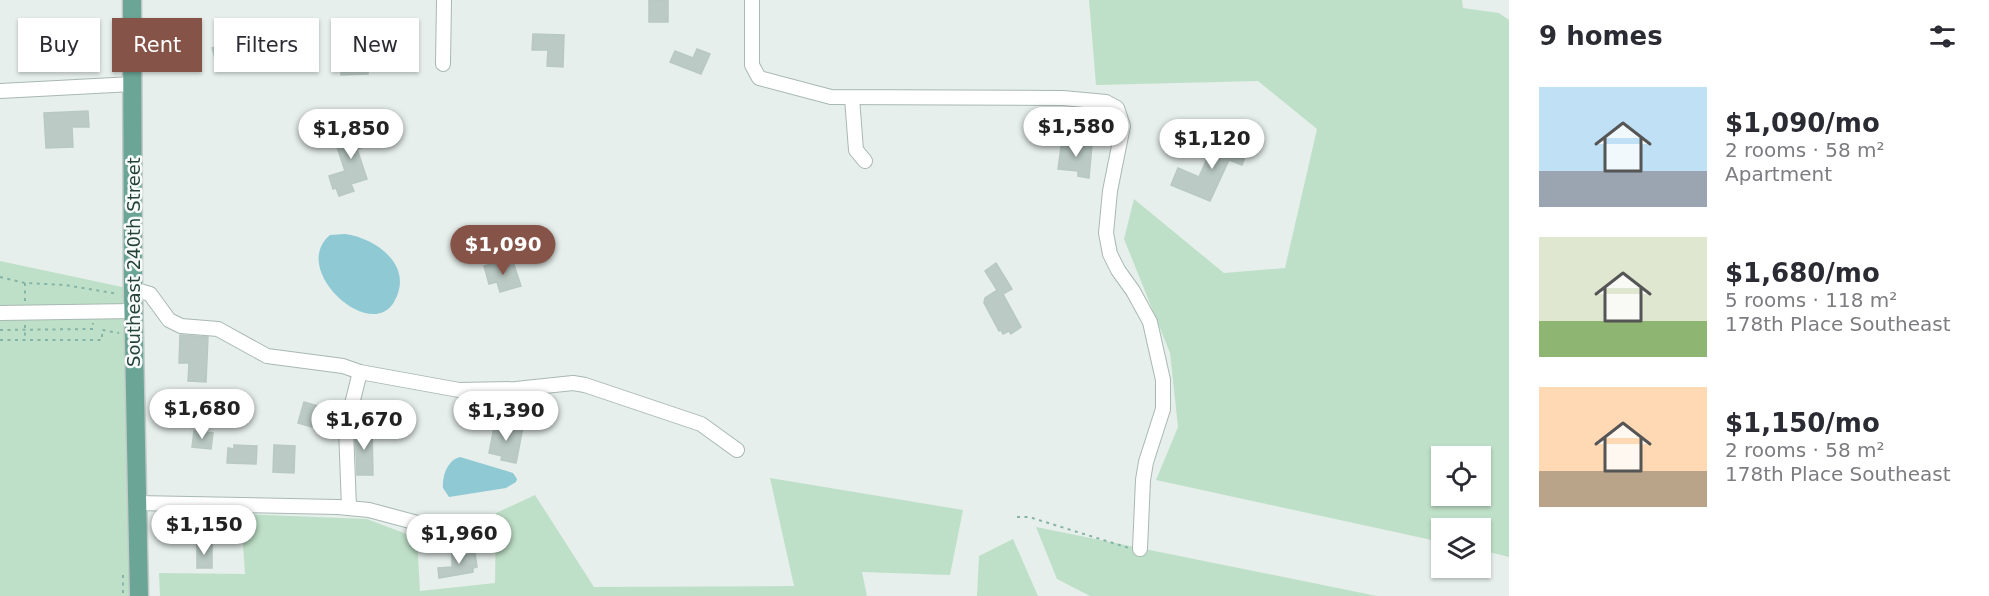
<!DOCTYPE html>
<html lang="en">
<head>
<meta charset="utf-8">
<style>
	body { margin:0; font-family:"DejaVu Sans",sans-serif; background:#f2f2f3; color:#2b2b33; height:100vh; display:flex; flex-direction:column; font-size:22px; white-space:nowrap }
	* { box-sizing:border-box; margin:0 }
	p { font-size:20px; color:#7c7c81 }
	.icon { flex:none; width:33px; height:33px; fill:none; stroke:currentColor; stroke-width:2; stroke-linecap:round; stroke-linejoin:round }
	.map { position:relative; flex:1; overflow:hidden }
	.panel { display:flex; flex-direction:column; background:#fff; width:480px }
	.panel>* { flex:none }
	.hud { position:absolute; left:18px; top:18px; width:570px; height:54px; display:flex; gap:12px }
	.buttons { position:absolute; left:1431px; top:446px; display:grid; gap:12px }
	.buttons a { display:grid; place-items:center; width:60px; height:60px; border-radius:0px; background:#fff; box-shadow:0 2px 4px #0004; font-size:30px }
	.price { position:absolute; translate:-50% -51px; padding:0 14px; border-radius:21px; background:#fff; color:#222; font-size:20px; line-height:39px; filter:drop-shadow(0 2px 3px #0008) }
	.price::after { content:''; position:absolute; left:50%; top:36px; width:18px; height:14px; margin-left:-9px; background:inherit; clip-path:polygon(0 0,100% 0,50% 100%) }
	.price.selected { background:#855347; color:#fff }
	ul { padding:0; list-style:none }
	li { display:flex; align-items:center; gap:18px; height:150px; padding:0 30px }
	li span { display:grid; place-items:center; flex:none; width:168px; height:120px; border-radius:0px; color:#555 }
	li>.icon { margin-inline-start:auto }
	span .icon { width:72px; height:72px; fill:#fffc; stroke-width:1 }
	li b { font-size:26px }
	h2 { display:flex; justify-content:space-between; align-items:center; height:72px; padding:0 30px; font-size:26px }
	.pill { padding:0 21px; border-radius:0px; background:#fff; box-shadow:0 2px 4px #0004; font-size:21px; line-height:54px }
	.pill.selected { background:#855347; color:#fff }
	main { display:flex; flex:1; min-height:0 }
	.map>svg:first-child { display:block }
</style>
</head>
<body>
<main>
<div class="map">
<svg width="1509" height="596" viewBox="0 0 1509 596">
	<rect width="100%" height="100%" fill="#e6efeb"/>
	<g fill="#bfe0c8" fill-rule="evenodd">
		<path d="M 1089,0 L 1462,0 L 1463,8 L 1499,13 L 1509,20 L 1509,557 L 1481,550 L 1480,528 L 1442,528 L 1441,542 L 1156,480 L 1178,427 L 1170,353 L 1124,239 L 1134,199 L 1224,273 L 1285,268 L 1317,129 L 1258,81 L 1096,85 ZM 1442,456 L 1480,456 L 1480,495 L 1442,495 Z"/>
		<path d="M 0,261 L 127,288 L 131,596 L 0,596 Z"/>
		<path d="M 770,478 L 963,510 L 950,575 L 862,572 L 867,596 L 160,596 L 159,573 L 245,574 L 241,514 L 367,519 L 417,538 L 420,591 L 495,583 L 496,513 L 535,495 L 594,587 L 794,586 Z"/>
		<path d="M 1036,527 L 1377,596 L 1090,596 L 1057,579 Z"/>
		<path d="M 1013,539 L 1038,596 L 977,596 L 979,556 Z"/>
	</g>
	<g fill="#8ec9d4">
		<path d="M 345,234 C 376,238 415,266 394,302 C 370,343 289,269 330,235 Z"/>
		<path d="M 460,457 L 513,473 L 517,479 L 516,482 L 506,488 L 449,497 L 443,488 C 442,475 448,460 460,457 Z"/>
	</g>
	<g fill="#bbcac4" stroke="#b8c9c2" stroke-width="1.5">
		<rect x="649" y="0" width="19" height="22"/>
		<path d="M 234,28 L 243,54 L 216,62 L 212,48 L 221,45 L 217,33 Z"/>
		<path d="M 533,34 L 564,35 L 563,67 L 547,66 L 548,50 L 532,50 Z"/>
		<path d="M 340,39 L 358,39 L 359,62 L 368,62 L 368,74 L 341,75 Z"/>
		<path d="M 697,49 L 710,54 L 701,74 L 670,62 L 675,51 L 693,58 Z"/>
		<path d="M 88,111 L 89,127 L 72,127 L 73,147 L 46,148 L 44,113 Z"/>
		<path d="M 368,126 L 373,144 L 357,149 L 367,179 L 351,184 L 354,191 L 339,196 L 336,188 L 333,189 L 329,176 L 345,171 L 336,144 L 341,134 Z"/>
		<path d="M 1232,133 L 1251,141 L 1242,165 L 1229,160 L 1210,201 L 1171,185 L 1178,168 L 1199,177 L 1209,154 L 1221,159 Z"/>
		<path d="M 1062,140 L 1092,144 L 1089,178 L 1078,176 L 1078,171 L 1058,169 Z"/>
		<path d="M 498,262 L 499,266 L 513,262 L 521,286 L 500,292 L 497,282 L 489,284 L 484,266 Z"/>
		<path d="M 996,263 L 1012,289 L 1003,294 L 1021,327 L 1011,334 L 1009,331 L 1003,334 L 1001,330 L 999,331 L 984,303 L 985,298 L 997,290 L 985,271 Z"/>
		<path d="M 180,335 L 208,337 L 206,382 L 188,381 L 189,363 L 179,363 Z"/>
		<path d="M 196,398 L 200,427 L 181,427 L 178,410 L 181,409 L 180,399 Z"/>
		<path d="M 304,402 L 318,406 L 312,427 L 298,423 Z"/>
		<path d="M 495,422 L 523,427 L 516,463 L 501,460 L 502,456 L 489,453 Z"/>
		<path d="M 355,428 L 372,428 L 373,475 L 357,475 Z"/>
		<path d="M 194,431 L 213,433 L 211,449 L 192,447 Z"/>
		<path d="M 234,445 L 257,446 L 256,464 L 227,463 L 228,448 L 234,449 Z"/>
		<path d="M 274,445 L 295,446 L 294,473 L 273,472 Z"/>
		<rect x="197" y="543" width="15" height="25"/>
		<path d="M 463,551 L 464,555 L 475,553 L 477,567 L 473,568 L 473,572 L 439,578 L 438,568 L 452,567 L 452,553 Z"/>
	</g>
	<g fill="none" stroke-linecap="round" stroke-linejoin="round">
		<defs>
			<g id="minor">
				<path d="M 752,0 L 752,65 L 759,78 L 831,97 L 1063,98 L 1106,102 L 1117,108 L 1123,126 L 1110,191 L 1106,233 L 1110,254 L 1118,270 L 1133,291 L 1150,322 L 1163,380 L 1163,409 L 1146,462 L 1143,480 L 1140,549"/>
				<path d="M 443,64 L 444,0"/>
				<path d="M 0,91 L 133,84"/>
				<path d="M 852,98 L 856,150 L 865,161"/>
				<path d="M 133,289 L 150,294 L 169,320 L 181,326 L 218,329 L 267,356 L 343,366 L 360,372 L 459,390 L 516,389 L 573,383 L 585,385 L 701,424 L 737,450"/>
				<path d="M 0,313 L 133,311"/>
				<path d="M 136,503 L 338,507 L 369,510 L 440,529"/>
				<path d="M 349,508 L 346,428 L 360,372"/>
			</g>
			<path id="major" d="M 132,0 L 133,289 L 139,596"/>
		</defs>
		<use href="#minor" stroke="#a8b8b2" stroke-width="16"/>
		<use href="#major" stroke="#c2cac8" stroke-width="21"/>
		<g stroke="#86b3a5" stroke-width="2" stroke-dasharray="3 4.5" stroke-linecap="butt">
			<path d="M 0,277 L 25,283 L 65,285 L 118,294"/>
			<path d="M 25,283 L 25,301"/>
			<path d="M 25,325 L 25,340"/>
			<path d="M 0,330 L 93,329 L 93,323"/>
			<path d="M 0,340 L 102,340 L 102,330 L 119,333"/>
			<path d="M 1017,517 L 1029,517 L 1129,548"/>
			<path d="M 123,575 L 123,596"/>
		</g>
		<use href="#minor" stroke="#fff" stroke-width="14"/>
		<use href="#major" stroke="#6aa596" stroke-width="18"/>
	</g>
	<g text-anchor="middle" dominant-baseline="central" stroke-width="5" stroke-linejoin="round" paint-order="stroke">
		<g font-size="18" fill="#24423a" stroke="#f7fbf9">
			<text transform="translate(133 262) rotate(-90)">Southeast 240th Street</text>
		</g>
	</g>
</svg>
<div class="buttons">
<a><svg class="icon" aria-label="locate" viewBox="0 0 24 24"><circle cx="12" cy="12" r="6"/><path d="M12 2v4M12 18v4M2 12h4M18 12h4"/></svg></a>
<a><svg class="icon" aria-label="layers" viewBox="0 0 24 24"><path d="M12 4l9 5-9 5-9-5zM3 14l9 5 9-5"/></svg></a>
</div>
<b class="price" style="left:1076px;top:158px">$1,580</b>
<b class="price" style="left:351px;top:160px">$1,850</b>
<b class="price" style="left:1212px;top:170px">$1,120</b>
<b class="price selected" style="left:503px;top:276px">$1,090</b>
<b class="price" style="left:202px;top:440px">$1,680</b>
<b class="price" style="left:506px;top:442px">$1,390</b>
<b class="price" style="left:364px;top:451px">$1,670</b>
<b class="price" style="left:204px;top:556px">$1,150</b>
<b class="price" style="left:459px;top:565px">$1,960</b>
<div class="hud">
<a class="pill">Buy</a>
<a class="pill selected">Rent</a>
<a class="pill">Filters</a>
<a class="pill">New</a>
</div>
</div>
<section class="panel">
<h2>9 homes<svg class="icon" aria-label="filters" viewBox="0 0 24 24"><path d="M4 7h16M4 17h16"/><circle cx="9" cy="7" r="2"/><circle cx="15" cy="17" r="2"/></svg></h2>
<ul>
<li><span style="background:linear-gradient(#bfe0f5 70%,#9aa5b1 0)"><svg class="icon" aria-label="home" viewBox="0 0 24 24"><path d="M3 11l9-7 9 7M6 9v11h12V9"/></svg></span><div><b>$1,090/mo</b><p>2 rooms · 58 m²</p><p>Apartment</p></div></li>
<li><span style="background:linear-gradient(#dfe7d0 70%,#8fb573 0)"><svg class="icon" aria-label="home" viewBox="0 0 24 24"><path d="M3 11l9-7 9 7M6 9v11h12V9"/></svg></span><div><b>$1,680/mo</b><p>5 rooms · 118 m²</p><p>178th Place Southeast</p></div></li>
<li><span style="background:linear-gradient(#ffd9b3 70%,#b9a48a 0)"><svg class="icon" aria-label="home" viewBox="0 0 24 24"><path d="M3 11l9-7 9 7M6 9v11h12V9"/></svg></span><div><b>$1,150/mo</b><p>2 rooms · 58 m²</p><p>178th Place Southeast</p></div></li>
</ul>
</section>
</main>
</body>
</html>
